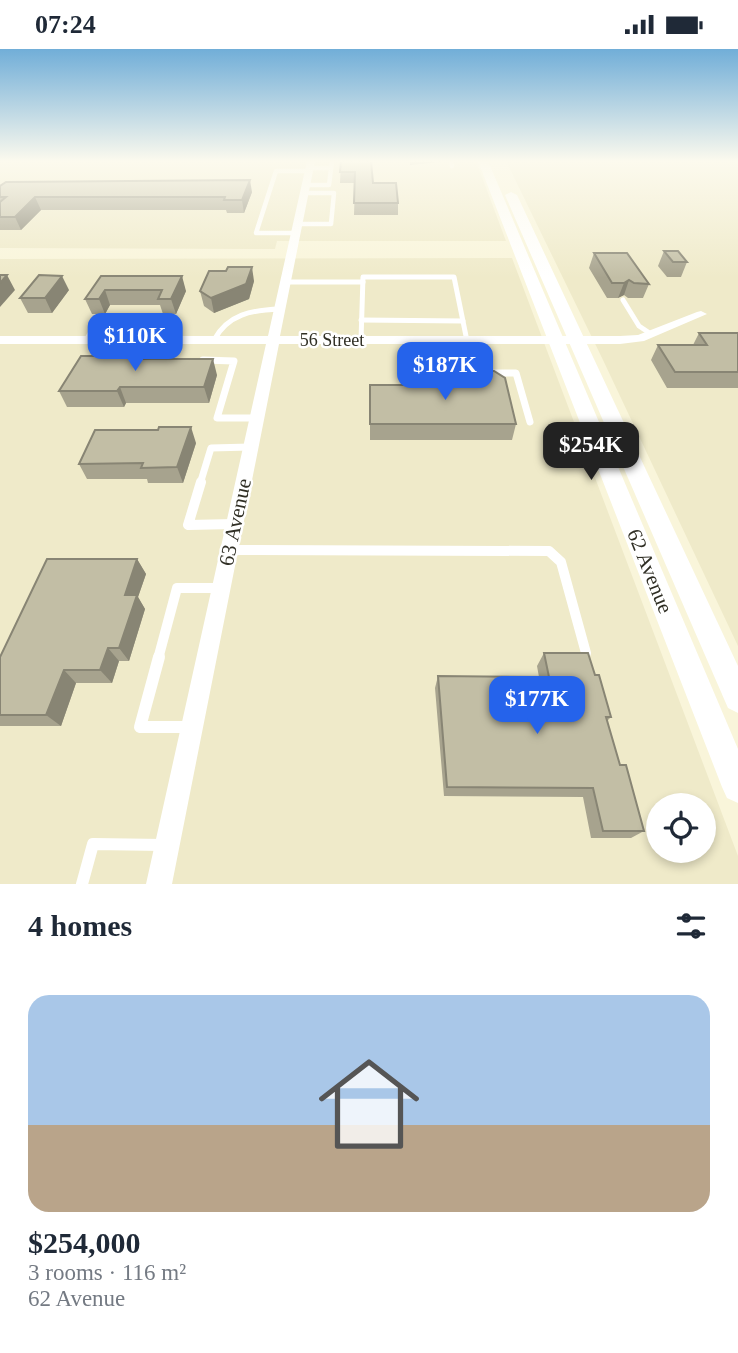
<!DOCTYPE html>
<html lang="en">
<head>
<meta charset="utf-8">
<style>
	body { margin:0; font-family:"Times New Roman",serif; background:#f2f2f3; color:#1f2937; height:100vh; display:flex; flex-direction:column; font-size:26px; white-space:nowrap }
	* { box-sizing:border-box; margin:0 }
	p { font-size:23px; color:#747a83 }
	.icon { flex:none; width:38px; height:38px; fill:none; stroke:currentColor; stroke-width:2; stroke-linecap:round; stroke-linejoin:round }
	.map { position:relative; height:835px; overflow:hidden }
	.drawer { display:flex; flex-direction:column; background:#fff; flex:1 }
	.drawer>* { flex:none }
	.fabs { position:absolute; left:646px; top:744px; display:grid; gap:14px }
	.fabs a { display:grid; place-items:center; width:70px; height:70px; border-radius:50%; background:#fff; box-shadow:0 4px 10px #0003; font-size:35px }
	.price { position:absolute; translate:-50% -60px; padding:0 16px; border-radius:14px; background:#2563eb; color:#fff; font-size:23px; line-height:46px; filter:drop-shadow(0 2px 4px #0008) }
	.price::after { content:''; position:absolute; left:50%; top:42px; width:21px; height:16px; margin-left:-10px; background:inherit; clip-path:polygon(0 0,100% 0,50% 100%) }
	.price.selected { background:#222; color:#fff }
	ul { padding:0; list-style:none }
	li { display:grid; align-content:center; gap:14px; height:371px; padding:0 28px }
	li+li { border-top:2px solid #e0e1e3 }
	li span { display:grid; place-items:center; height:217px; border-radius:21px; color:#555 }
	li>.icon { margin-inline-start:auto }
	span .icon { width:126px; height:126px; fill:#fffc; stroke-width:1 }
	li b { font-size:30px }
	h2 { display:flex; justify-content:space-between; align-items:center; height:84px; padding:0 28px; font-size:30px }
	.status { display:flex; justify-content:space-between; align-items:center; height:49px; padding:0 35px; background:#fff; direction:ltr }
	.status svg { height:19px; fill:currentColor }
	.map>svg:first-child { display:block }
</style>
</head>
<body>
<div class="status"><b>07:24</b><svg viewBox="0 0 49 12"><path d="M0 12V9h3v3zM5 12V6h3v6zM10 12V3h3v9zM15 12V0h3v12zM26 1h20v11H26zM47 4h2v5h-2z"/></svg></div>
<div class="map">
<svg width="738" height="835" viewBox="0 0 738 835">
	<rect width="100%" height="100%" fill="#f9f5da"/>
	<g fill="#efeac9" fill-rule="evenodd">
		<path d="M 0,112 L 476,112 L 506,192 L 277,192 L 275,200 L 0,199 Z"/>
		<path d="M 506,112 L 738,112 L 738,597 L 603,311 Z"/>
		<path d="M 512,209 L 738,807 L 738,835 L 0,835 L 0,210 ZM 658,756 L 704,756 L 704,802 L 658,802 Z"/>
	</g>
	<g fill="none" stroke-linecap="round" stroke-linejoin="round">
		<g stroke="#fff" stroke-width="4.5">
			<path d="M 451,112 L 452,117"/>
			<path d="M 310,119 L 331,119"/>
			<path d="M 306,136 L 329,136 L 332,112"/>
			<path d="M 298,175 L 331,175 L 334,144 L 304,144"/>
			<path d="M 296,184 L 256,184 L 276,122 L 309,122"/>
		</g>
		<g stroke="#fff" stroke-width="5">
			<path d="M 286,233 L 363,233"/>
			<path d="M 623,251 L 639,277 L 651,285"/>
			<path d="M 361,271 L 463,272"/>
			<path d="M 132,273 L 173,273 L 162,299"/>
			<path d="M 86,291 L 97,273 L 125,273"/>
			<path d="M 214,291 C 228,265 252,261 280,260"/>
			<path d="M 361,291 L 363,228 L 454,228 L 467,292"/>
			<path d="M 459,291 L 461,299"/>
		</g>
		<g stroke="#fff" stroke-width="7">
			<path d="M 460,297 L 466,324 L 475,324"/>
			<path d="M 157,311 L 163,297"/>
			<path d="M 203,311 L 234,312 L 217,369 L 257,369"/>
			<path d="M 488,324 L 516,324 L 530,373"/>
			<path d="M 200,435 L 211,399 L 250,398"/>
		</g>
		<g stroke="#fff" stroke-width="10">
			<path d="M 201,433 L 188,476 L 234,475"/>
			<path d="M 229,501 L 549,502 L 561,513 L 586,604"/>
			<path d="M 158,610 L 177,539 L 221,539"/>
		</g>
		<g stroke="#fff" stroke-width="12">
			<path d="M 159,608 L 140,678 L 191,678"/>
			<path d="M 82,835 L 93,795 L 164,796"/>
		</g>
		<path fill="#fff" fill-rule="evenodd" d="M 307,112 L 315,112 L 280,287 L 620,287 L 638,286 L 697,263 L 701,262 L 707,265 L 644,292 L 620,295 L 279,295 L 172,835 L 146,835 L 266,295 L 0,295 L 0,287 L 268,287 Z"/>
		<g fill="#fff" fill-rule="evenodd">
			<path d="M 478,112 L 488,112 L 738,700 L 738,754 L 727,749 L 722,738 Z"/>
			<path d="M 511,143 L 517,146 L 738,617 L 738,664 L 728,659 L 505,146 Z"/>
		</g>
	</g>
	<g fill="#a7a38e">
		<path d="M 341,112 L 398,154 L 398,166 L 354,166 L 355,134 L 340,134 Z"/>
		<path d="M 0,137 L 252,143 L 244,164 L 227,164 L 226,161 L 41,161 L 21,181 L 0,181 Z"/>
		<path d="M 664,202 L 687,213 L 681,228 L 667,228 L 658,217 Z"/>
		<path d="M 594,204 L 649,235 L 643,249 L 628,249 L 624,246 L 618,249 L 607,249 L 589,219 Z"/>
		<path d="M 101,227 L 186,242 L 176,265 L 163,265 L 160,256 L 110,256 L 105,265 L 92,265 L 85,250 Z"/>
		<path d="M 254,232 L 249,250 L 214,264 L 204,257 L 200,242 Z"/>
		<path d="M 69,241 L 52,264 L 28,264 L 20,249 Z"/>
		<path d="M 699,284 L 738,284 L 738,339 L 667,339 L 651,311 L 658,296 L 693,296 Z"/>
		<path d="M 137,310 L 217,326 L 209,354 L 126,354 L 124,358 L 67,358 L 59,342 Z"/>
		<path d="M 462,322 L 516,375 L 512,391 L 370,391 L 370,336 L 460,336 Z"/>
		<path d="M 196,394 L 183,434 L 148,434 L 147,430 L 87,430 L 79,415 Z"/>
		<path d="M 137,510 L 146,525 L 138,548 L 145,560 L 129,612 L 119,612 L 112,634 L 76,634 L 61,677 L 0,677 L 0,608 Z"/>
		<path d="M 544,604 L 595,626 L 611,668 L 607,672 L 620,716 L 644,782 L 631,789 L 591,789 L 583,748 L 444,747 L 435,639 L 438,627 L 539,628 L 537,617 Z"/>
	</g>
	<g fill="#888574">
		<path d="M 410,112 L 440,112 L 440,113 L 410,116 Z"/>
		<path d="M 250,131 L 252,143 L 244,164 L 242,151 Z"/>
		<path d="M 35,148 L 41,161 L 21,181 L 15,168 Z"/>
		<path d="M 252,218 L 254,232 L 249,250 L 214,264 L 211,249 Z"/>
		<path d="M 7,226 L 15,241 L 0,258 L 0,234 Z"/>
		<path d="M 62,227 L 69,241 L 52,264 L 45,249 Z"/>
		<path d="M 182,227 L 186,242 L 176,265 L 171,250 Z"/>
		<path d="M 629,231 L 624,246 L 618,249 L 624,234 Z"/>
		<path d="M 105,241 L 110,256 L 105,265 L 99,250 Z"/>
		<path d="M 213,310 L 217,326 L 209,354 L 204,338 Z"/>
		<path d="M 120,338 L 126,354 L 124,358 L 117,342 Z"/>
		<path d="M 191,378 L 196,394 L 183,434 L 177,418 Z"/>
		<path d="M 137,510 L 146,525 L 138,548 L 145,560 L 129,612 L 119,599 L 125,546 Z"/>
		<path d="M 108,599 L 119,612 L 112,634 L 100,621 Z"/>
		<path d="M 64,621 L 76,634 L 61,677 L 46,666 Z"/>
	</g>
	<g fill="#c2bea5" stroke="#888574" stroke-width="2">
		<path d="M 341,112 L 371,112 L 373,134 L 396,134 L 398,154 L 354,154 L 355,123 L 340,123 Z"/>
		<path d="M 250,131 L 242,151 L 224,151 L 225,148 L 35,148 L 15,168 L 0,168 L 0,153 L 6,148 L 0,148 L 0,137 L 6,133 Z"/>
		<path d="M 664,202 L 678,202 L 687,213 L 673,213 Z"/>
		<path d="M 594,204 L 627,204 L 649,235 L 634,234 L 629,231 L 624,234 L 612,234 Z"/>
		<path d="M 228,218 L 252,218 L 246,235 L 211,249 L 200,242 L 209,222 L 226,222 Z"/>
		<path d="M 0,226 L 7,226 L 0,234 Z"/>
		<path d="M 39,226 L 62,227 L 45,249 L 20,249 Z"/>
		<path d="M 101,227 L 182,227 L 171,250 L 158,250 L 162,241 L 105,241 L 99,250 L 85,250 Z"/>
		<path d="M 699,284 L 738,284 L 738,323 L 675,323 L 658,296 L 707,296 Z"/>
		<path d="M 81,307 L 136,307 L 134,310 L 213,310 L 204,338 L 120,338 L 117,342 L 59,342 Z"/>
		<path d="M 462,322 L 494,322 L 505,329 L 516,375 L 370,375 L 370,336 L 464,336 Z"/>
		<path d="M 159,378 L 191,378 L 177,418 L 141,419 L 143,414 L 79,415 L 95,381 L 158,381 Z"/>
		<path d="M 47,510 L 137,510 L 125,546 L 137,546 L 119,599 L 108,599 L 100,621 L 64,621 L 46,666 L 0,666 L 0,608 Z"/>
		<path d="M 544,604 L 588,604 L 595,626 L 599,626 L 611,668 L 606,668 L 620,716 L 626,716 L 644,782 L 603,782 L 593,739 L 447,738 L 438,627 L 549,628 Z"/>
	</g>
	<linearGradient id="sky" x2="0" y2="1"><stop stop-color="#71aed8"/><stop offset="0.49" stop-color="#fcfaee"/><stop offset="1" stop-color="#fcfaee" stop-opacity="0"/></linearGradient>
	<rect width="738" height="229" fill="url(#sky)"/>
	<g text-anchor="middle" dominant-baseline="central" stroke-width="5" stroke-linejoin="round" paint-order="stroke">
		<g font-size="18" fill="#302f25" stroke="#fff">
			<text x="332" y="291">56 Street</text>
		</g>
		<g font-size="21" fill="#302f25" stroke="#fff">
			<text transform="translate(235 473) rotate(-78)">63 Avenue</text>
			<text transform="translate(650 522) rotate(68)">62 Avenue</text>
		</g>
	</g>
</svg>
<div class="fabs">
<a><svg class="icon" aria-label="locate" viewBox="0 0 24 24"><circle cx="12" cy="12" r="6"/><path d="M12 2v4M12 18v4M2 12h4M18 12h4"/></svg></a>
</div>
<b class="price" style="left:135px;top:324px">$110K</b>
<b class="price" style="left:445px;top:353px">$187K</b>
<b class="price selected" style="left:591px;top:433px">$254K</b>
<b class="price" style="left:537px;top:687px">$177K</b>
</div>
<section class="drawer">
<h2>4 homes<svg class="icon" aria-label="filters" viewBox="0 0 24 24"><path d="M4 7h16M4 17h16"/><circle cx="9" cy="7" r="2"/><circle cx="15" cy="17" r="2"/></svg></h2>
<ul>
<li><span style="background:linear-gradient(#a9c7e8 60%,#b9a48a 0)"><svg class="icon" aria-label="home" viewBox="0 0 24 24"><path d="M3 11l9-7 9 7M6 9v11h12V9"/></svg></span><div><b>$254,000</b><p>3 rooms · 116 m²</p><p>62 Avenue</p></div></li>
</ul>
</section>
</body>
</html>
